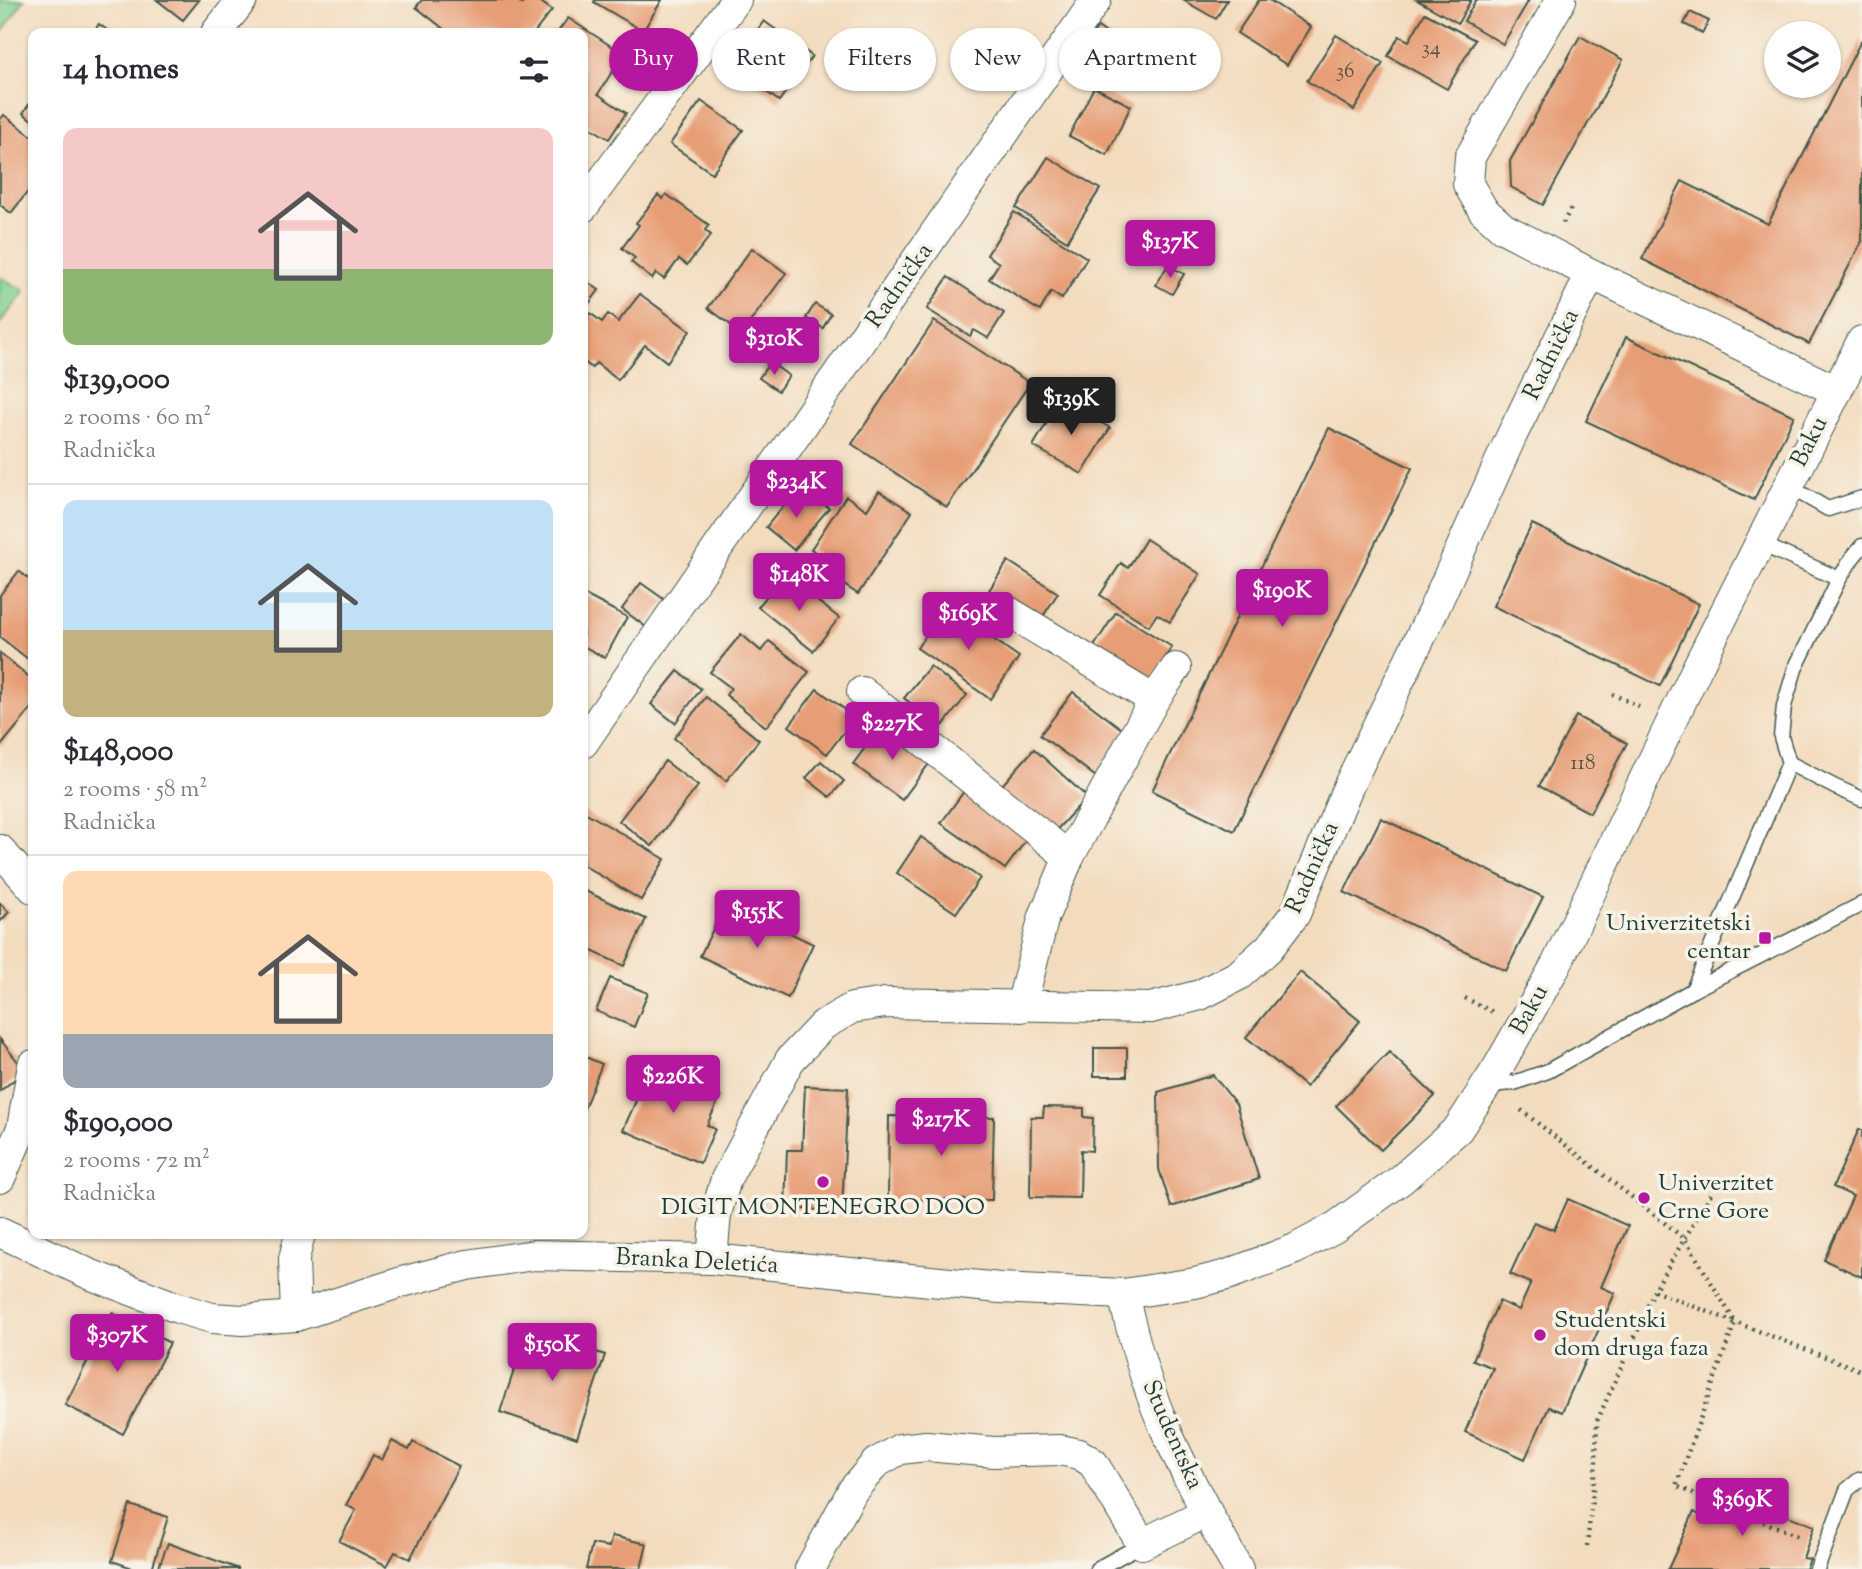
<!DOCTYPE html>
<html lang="en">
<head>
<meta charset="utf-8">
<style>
	body { margin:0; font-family:"Sorts Mill Goudy",serif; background:#f7f7f7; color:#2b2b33; height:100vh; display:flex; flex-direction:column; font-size:26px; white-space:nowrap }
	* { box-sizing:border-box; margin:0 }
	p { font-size:23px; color:#7c7c81 }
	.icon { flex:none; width:38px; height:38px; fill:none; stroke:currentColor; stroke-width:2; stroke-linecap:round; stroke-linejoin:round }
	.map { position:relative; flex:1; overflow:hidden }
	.panel { position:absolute; left:28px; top:28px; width:560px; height:1211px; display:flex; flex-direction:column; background:#fff; border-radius:14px; box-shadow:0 2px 5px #0004 }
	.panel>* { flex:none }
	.top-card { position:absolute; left:609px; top:28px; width:665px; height:63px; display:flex; gap:14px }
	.controls { position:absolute; left:1764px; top:21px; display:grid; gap:14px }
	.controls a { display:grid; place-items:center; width:77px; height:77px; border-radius:50%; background:#fff; box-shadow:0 2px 5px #0004; font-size:35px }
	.price { position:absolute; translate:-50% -60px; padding:0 16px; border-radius:7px; background:#b5179e; color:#fff; font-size:23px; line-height:46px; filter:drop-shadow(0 2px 4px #0008) }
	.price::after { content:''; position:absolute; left:50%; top:42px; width:21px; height:16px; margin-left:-10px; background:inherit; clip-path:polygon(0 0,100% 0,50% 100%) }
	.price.on { background:#222; color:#fff }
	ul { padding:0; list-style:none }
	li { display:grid; align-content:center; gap:14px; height:371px; padding:0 35px }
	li+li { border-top:2px solid #e1e1e2 }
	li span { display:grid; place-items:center; height:217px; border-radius:14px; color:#555 }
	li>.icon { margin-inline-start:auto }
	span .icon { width:126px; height:126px; fill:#fffc; stroke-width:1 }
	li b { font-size:30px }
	h2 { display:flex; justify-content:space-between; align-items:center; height:84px; padding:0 35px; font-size:30px }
	.pill { padding:0 24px; border-radius:32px; background:#fff; box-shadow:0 2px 5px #0004; font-size:24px; line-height:63px }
	.pill.on { background:#b5179e; color:#fff }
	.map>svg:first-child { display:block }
</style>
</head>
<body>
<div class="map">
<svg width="1862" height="1569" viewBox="0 0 1862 1569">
	<rect width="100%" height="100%" fill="#f7f3e8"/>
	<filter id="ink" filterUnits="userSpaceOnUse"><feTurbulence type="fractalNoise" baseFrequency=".0143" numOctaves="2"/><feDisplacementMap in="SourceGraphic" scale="14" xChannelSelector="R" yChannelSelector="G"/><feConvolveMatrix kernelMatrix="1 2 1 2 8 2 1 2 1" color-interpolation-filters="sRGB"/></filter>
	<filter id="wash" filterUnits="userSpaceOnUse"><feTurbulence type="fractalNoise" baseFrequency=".00686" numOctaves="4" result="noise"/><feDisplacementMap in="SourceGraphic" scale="28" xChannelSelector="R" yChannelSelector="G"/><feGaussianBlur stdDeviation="1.57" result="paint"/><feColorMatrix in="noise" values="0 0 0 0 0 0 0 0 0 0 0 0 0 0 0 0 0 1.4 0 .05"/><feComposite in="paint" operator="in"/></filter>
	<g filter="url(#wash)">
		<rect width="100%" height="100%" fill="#f3dcbe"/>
		<g fill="#80cf8f" stroke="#508662" stroke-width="2">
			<path d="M 0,0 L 24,0 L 0,35 Z"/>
			<path d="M 0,277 L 25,291 L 0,323 Z"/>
		</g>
		<g id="blocks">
			<g fill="#e79e76">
				<path d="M 157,0 L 199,0 L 183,20 Z"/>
				<path d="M 422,0 L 517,0 L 522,4 L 525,0 L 538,0 L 552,10 L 534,33 L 449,33 L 416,7 Z"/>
				<path d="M 595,0 L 662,0 L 643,31 L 594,2 Z"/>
				<path d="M 1183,0 L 1227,0 L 1216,19 Z"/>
				<path d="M 1259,0 L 1269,0 L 1311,27 L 1287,65 L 1237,33 Z"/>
				<path d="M 1417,0 L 1471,0 L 1458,23 Z"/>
				<path d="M 1476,0 L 1529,0 L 1503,44 L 1464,21 Z"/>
				<path d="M 1690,12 L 1709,21 L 1702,33 L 1684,24 Z"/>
				<path d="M 1425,13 L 1475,40 L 1447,89 L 1388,56 L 1399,36 L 1409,41 Z"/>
				<path d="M 568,18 L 631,59 L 619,76 L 612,72 L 598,94 L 626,113 L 609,139 L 583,123 L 583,33 L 557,33 Z"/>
				<path d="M 764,21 L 812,56 L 779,101 L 731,66 Z"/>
				<path d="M 99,24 L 111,33 L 93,33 Z"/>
				<path d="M 1098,27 L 1118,42 L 1091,78 L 1071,64 Z"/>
				<path d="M 1336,35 L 1383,63 L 1354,110 L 1307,81 Z"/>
				<path d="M 1580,36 L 1623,60 L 1543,205 L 1511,187 L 1510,161 Z"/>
				<path d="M 1862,39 L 1862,241 L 1809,344 L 1642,259 L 1682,181 L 1768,224 Z"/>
				<path d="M 1094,87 L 1131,106 L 1107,155 L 1069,136 Z"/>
				<path d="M 33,99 L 33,121 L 23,113 Z"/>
				<path d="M 701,101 L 743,130 L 712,173 L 670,144 Z"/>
				<path d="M 4,115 L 33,137 L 33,185 L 11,213 L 0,205 L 0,120 Z"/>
				<path d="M 1048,157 L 1100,189 L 1067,241 L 1016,208 Z"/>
				<path d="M 666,194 L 709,225 L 705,230 L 711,235 L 687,265 L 679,259 L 664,279 L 656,273 L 652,279 L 631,262 L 635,258 L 622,248 L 639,225 L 636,223 L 658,195 L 663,199 Z"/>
				<path d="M 1014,212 L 1087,258 L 1062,299 L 1051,292 L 1040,311 L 989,279 L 999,263 L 987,255 Z"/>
				<path d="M 752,248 L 786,273 L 742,333 L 708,308 Z"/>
				<path d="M 1168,265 L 1184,274 L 1172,294 L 1156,285 Z"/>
				<path d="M 948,277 L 1004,313 L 988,338 L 974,330 L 970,336 L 927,309 Z"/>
				<path d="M 583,279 L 599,290 L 583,312 Z"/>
				<path d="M 640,294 L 690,331 L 667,362 L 645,345 L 618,380 L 596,363 L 592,368 L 583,361 L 583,322 L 590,313 L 602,322 L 608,314 L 618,322 Z"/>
				<path d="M 815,304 L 831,314 L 823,328 L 806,318 Z"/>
				<path d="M 934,321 L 1030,383 L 947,507 L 852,444 Z"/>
				<path d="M 1626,337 L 1794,416 L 1754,500 L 1586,421 Z"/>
				<path d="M 770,362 L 789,376 L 778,391 L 759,378 Z"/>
				<path d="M 1061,399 L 1110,428 L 1082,474 L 1033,446 Z"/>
				<path d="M 1329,428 L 1412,468 L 1234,831 L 1152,791 Z"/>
				<path d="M 879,491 L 912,512 L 858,594 L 818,568 L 824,558 L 811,549 L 846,496 L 867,510 Z"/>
				<path d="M 795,492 L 811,506 L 817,499 L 829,508 L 794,550 L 766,527 Z"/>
				<path d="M 1532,524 L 1699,604 L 1660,686 L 1493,606 Z"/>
				<path d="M 1146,539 L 1200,574 L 1170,622 L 1157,614 L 1149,626 L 1100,595 L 1121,563 L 1128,568 Z"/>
				<path d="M 1008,561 L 1058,593 L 1036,627 L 986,595 Z"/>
				<path d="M 19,571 L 33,583 L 33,663 L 0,637 L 0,595 Z"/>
				<path d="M 784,575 L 839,618 L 813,651 L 758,607 Z"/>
				<path d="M 641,583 L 665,600 L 646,627 L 622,609 Z"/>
				<path d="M 583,594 L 627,617 L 605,658 L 583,646 Z"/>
				<path d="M 946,606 L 1019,657 L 990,699 L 917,648 Z"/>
				<path d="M 1116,612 L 1172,647 L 1147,686 L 1091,651 Z"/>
				<path d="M 741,634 L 761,651 L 769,641 L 809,672 L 766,727 L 726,695 L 731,688 L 710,672 Z"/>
				<path d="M 0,653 L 33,680 L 33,707 L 0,747 Z"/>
				<path d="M 930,666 L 967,695 L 941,728 L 904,698 Z"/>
				<path d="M 678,671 L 701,689 L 675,723 L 651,704 Z"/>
				<path d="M 817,689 L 855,717 L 827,754 L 789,726 Z"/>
				<path d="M 1073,692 L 1131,736 L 1099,779 L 1040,735 Z"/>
				<path d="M 706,697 L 759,740 L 726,781 L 674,738 Z"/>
				<path d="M 1576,716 L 1627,743 L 1590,813 L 1539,786 Z"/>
				<path d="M 882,725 L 931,761 L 902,800 L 853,764 Z"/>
				<path d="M 1034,749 L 1087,797 L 1048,839 L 996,792 Z"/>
				<path d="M 665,761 L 698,786 L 652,846 L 619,821 Z"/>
				<path d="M 821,761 L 844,781 L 830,797 L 806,778 Z"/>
				<path d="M 965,790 L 1029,836 L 1005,869 L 941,823 Z"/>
				<path d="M 583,811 L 665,859 L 641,900 L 583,865 Z"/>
				<path d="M 1381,818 L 1543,897 L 1506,971 L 1344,892 Z"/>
				<path d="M 921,837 L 980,878 L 956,913 L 897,873 Z"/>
				<path d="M 583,890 L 646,919 L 624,966 L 583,947 Z"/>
				<path d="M 726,902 L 813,944 L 788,998 L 700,956 Z"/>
				<path d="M 0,903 L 9,912 L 0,922 Z"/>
				<path d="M 1300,972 L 1360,1021 L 1306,1087 L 1246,1037 Z"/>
				<path d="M 610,978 L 648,993 L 634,1027 L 596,1011 Z"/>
				<path d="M 0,1039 L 25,1071 L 0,1091 Z"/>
				<rect x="1094" y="1048" width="33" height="28"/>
				<path d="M 1389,1052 L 1435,1096 L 1381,1150 L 1336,1106 Z"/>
				<path d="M 583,1056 L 602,1064 L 583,1111 Z"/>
				<path d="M 651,1067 L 720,1097 L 707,1125 L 715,1129 L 700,1163 L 623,1130 Z"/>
				<path d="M 1213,1075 L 1236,1104 L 1259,1179 L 1171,1207 L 1159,1169 L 1158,1092 Z"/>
				<path d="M 805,1086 L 848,1088 L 842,1211 L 785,1208 L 787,1150 L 802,1150 Z"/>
				<path d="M 1044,1107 L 1084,1108 L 1084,1117 L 1093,1118 L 1092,1151 L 1081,1150 L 1080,1198 L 1030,1197 L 1031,1117 L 1043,1117 Z"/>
				<path d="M 889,1116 L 994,1117 L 992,1200 L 888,1199 Z"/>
				<path d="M 1859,1129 L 1862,1130 L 1862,1277 L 1824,1260 L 1853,1196 L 1833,1187 Z"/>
				<path d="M 1568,1199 L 1628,1226 L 1601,1287 L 1615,1293 L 1562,1412 L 1549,1407 L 1525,1459 L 1465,1432 L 1493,1368 L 1473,1360 L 1499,1301 L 1519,1310 L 1531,1283 L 1510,1274 L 1534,1222 L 1554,1230 Z"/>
				<path d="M 112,1313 L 170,1343 L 123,1434 L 65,1405 Z"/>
				<path d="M 528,1329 L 605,1355 L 577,1438 L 500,1412 Z"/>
				<path d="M 392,1441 L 409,1450 L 413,1442 L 459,1466 L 410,1559 L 395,1552 L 387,1566 L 339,1541 L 356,1510 L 346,1505 L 373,1455 L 382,1460 Z"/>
				<path d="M 1716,1487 L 1814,1526 L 1803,1558 L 1810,1559 L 1806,1569 L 1668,1569 L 1694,1512 L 1703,1517 Z"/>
				<path d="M 130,1505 L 168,1517 L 152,1569 L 129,1569 L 130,1567 L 112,1561 Z"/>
				<path d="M 612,1536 L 647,1544 L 641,1569 L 586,1569 L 592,1544 L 609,1547 Z"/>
				<path d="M 168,1543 L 239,1569 L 158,1569 Z"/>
			</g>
		</g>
	</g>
	<g filter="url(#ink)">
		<use href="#blocks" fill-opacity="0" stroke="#3f5549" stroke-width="2"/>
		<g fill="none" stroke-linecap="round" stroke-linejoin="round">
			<defs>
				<g id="lane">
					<path d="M 1788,486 L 1828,509 L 1862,498"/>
					<path d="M 1759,543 L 1839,579"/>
					<path d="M 1862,546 L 1853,557 L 1839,579 L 1795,669 L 1784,706 L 1781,737 L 1789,763 L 1835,787 L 1862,799"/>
					<path d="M 1693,990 L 1789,763"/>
					<path d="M 1488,1085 L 1514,1083 L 1548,1071 L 1693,990 L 1862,904"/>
					<path d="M 1097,1569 L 1142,1544"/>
					<path d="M 1817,1569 L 1847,1490 L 1859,1480 L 1862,1479"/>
				</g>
				<g id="street">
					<path d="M 1561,0 L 1470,157 L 1468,184 L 1483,210 L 1503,228 L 1591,274 L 1837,391"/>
					<path d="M 216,33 L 242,0"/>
					<path d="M 583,207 L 736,0"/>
					<path d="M 1009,612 L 1154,700"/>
					<path d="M 862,692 L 1069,857"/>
					<path d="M 583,743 L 1096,0"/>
					<path d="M 0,850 L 33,888"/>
					<path d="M 1021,1007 L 1044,916 L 1069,857 L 1154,700 L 1176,668"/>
					<path d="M 0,1178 L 22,1128 L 33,1065"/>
					<path d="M 0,1232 L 89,1274 L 178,1308 L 212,1318 L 243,1320 L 296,1316 L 402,1282 L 467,1265 L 534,1255 L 712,1259 L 1000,1288 L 1123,1294 L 1195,1283 L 1227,1275 L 1295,1249 L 1334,1228 L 1402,1179 L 1458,1129 L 1497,1069 L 1556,965 L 1698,666 L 1862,341"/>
					<path d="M 712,1259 L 716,1214 L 726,1179 L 790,1060 L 823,1025 L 852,1008 L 885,1003 L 1151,1008 L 1200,995 L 1239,975 L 1269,948 L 1295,914 L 1348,787 L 1433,611 L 1511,437 L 1591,274"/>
					<path d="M 1123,1294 C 1133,1337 1144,1379 1161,1419 C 1183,1471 1211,1520 1238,1569"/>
					<path d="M 296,1316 L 294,1259 L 300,1234"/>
					<path d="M 810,1569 L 853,1490 L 876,1463 L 900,1449 L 926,1446 L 994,1452 L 1060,1450 L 1079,1454 L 1093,1463 L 1142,1544 L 1207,1512"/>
				</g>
			</defs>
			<use href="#lane" stroke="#3f5549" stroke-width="17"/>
			<use href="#street" stroke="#3f5549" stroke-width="32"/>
			<g stroke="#3f5549" stroke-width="4.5" stroke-dasharray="2 5" stroke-linecap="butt">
				<path d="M 1563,223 L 1573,205"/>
				<path d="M 1612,694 L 1643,708"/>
				<path d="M 1465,998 L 1493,1012"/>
				<path d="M 1521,1110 L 1685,1239 L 1735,1322 L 1676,1486 L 1801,1537"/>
				<path d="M 1654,1291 L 1862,1371"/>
				<path d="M 1587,1546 L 1596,1461 L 1597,1421 L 1638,1330 L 1654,1291 L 1713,1190"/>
			</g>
			<use href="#lane" stroke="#fff" stroke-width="14"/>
			<use href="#street" stroke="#fff" stroke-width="30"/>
		</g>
	</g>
	<g fill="#b5179e" stroke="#f7f3e8" stroke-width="2.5">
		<rect x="1758" y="931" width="14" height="14" rx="3.5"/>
		<circle cx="823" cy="1182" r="7"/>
		<circle cx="1644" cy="1198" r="7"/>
		<circle cx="1540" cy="1335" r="7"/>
	</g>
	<g text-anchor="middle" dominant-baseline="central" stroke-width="7" stroke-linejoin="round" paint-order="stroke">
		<g font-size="21" fill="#515544">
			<text x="1431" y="49">34</text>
			<text x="1345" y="72">36</text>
			<text x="1583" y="764">118</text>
		</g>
		<g font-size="24" fill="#1f3d34" stroke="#f7f3e8">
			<text transform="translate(900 286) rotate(-55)">Radnička</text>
			<text transform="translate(1552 355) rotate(-64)">Radnička</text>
			<text transform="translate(1810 442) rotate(-63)">Baku</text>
			<text transform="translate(1313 868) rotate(-66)">Radnička</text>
			<text transform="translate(1530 1010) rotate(-61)">Baku</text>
			<text transform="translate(697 1262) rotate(3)">Branka Deletića</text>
			<text transform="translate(1172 1435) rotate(66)">Studentska</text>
		</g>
		<g font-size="24" fill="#1f3d34" stroke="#f7f3e8" text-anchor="start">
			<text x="1751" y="924" text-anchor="end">Univerzitetski<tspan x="1751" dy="28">centar</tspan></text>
			<text x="1658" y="1184">Univerzitet<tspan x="1658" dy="28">Crne Gore</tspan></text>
			<text x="823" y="1208" text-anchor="middle">DIGIT MONTENEGRO DOO</text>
			<text x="1554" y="1321">Studentski<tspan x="1554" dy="28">dom druga faza</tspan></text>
		</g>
	</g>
</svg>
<div class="controls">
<a><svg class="icon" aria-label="layers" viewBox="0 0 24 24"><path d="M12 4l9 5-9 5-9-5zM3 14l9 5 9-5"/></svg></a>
</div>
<b class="price" style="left:1170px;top:280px">$137K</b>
<b class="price" style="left:774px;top:377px">$310K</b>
<b class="price on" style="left:1071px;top:437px">$139K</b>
<b class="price" style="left:796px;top:520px">$234K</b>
<b class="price" style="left:799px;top:613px">$148K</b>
<b class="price" style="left:1282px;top:629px">$190K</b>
<b class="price" style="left:968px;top:652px">$169K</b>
<b class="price" style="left:892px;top:762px">$227K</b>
<b class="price" style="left:757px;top:950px">$155K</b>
<b class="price" style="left:673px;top:1115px">$226K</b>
<b class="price" style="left:941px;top:1158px">$217K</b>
<b class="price" style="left:117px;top:1374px">$307K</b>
<b class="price" style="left:552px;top:1383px">$150K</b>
<b class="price" style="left:1742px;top:1538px">$369K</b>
<div class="top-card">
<a class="pill on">Buy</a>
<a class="pill">Rent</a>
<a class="pill">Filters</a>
<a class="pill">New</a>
<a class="pill">Apartment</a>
</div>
<section class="panel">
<h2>14 homes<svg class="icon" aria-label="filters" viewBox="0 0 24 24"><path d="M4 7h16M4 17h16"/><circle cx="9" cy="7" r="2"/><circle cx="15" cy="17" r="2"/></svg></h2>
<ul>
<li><span style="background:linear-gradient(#f6c9c9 65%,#8fb573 0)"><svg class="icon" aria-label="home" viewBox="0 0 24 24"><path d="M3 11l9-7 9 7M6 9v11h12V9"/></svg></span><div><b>$139,000</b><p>2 rooms · 60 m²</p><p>Radnička</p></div></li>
<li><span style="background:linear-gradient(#bfe0f5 60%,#c2b280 0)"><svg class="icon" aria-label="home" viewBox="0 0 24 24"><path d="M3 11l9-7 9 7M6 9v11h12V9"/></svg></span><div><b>$148,000</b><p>2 rooms · 58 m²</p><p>Radnička</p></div></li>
<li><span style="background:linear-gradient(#ffd9b3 75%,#9aa5b1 0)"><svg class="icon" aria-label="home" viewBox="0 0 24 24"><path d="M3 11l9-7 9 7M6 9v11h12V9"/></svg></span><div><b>$190,000</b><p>2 rooms · 72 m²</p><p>Radnička</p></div></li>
</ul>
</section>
</div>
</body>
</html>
